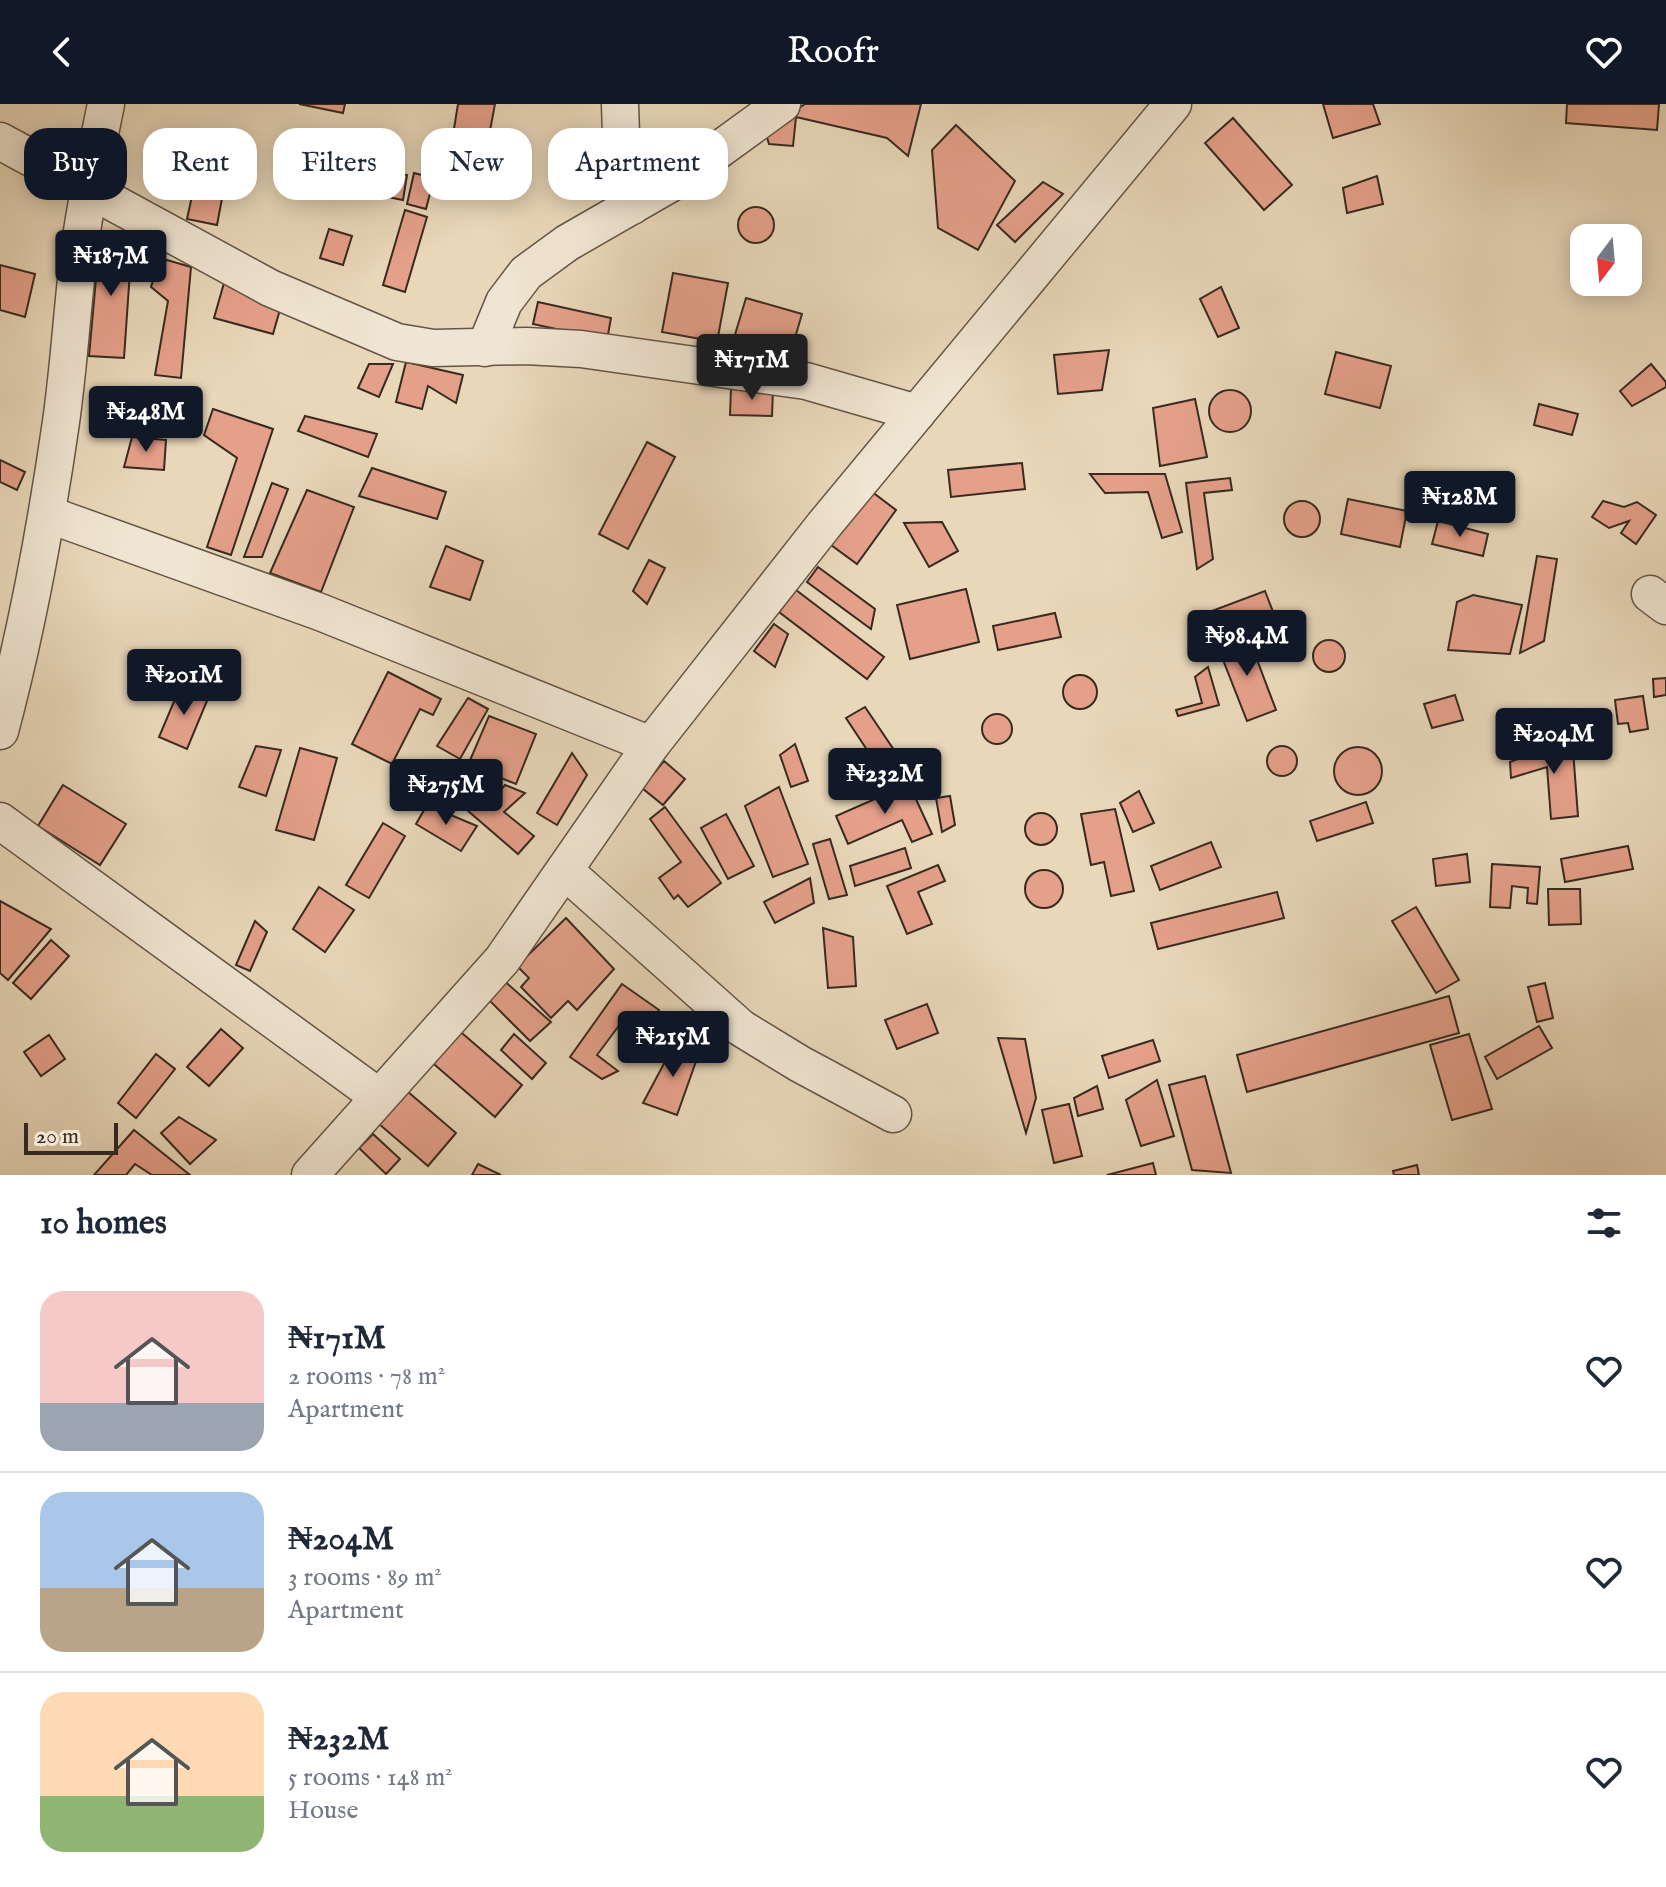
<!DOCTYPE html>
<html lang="en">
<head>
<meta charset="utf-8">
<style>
	body { margin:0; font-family:"IM FELL English",serif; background:#f2f2f3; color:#1f2937; height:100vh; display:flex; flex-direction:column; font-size:30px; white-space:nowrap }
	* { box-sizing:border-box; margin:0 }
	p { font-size:26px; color:#747a83 }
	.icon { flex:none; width:44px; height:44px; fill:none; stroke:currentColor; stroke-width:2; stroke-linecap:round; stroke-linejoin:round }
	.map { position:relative; height:1071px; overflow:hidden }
	.panel { display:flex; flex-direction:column; background:#fff; flex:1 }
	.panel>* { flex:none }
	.hud { position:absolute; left:24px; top:24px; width:800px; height:72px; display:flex; gap:16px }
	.needle { width:52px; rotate:196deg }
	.controls { position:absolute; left:1570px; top:120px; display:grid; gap:16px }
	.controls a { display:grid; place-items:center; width:72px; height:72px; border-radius:16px; background:#fff; box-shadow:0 4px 20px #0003; font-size:40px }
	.scale { position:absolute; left:24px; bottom:20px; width:94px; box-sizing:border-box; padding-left:8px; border:4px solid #382a20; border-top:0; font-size:22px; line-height:28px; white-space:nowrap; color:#382a20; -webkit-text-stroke:6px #f0e5d2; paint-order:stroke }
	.price { position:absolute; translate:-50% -68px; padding:0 18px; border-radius:8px; background:#111827; color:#fff; font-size:26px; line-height:52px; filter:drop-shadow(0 2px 4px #0008) }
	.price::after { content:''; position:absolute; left:50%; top:48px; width:24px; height:18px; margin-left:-12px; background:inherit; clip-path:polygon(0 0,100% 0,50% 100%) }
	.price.on { background:#222; color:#fff }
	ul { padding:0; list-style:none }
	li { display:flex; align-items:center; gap:24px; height:200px; padding:0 40px }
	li+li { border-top:2px solid #e0e1e3 }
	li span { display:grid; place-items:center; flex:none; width:224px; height:160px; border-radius:24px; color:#555 }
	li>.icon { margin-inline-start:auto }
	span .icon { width:96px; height:96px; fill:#fffc; stroke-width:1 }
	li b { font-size:34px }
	h2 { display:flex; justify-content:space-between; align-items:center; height:96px; padding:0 40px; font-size:34px }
	.tag { padding:0 28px; border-radius:24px; background:#fff; box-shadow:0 4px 20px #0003; font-size:28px; line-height:72px }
	.tag.on { background:#111827; color:#fff }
	header { display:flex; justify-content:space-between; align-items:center; height:104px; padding:0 40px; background:#111827; color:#fff; font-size:36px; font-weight:600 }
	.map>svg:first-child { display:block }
</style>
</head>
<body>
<header><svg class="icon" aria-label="back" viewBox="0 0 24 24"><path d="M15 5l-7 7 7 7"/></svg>Roofr<svg class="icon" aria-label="heart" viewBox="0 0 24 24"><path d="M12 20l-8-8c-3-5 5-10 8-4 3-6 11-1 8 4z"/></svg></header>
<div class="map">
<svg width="1666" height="1071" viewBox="0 0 1666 1071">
	<rect width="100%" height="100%" fill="#e8d7b9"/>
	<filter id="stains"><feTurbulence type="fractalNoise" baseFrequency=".0025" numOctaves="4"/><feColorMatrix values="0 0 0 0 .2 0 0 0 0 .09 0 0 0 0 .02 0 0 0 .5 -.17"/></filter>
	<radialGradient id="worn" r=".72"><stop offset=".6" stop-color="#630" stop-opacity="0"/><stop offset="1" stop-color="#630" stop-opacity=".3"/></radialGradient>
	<g fill="#e5a08a" stroke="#382a20" stroke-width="2">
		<path d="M 299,0 L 345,0 L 343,9 Z"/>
		<path d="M 458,0 L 495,0 L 488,37 L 453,31 Z"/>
		<path d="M 805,0 L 921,0 L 908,52 L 887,34 L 796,13 L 793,42 L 769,40 L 765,27 Z"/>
		<path d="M 1323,0 L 1373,0 L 1380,20 L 1333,34 Z"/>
		<path d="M 1567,0 L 1659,0 L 1657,26 L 1566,19 Z"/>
		<path d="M 1233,14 L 1292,81 L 1264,106 L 1205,39 Z"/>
		<path d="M 956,21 L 1015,77 L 978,146 L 938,124 L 932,46 Z"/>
		<path d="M 202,25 L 234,31 L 217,121 L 187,115 L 192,92 L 173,88 L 180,53 Z"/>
		<path d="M 376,66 L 407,71 L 403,96 L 372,90 Z"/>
		<path d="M 414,69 L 434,74 L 426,105 L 407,100 Z"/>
		<path d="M 1377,72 L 1383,100 L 1347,109 L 1343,84 Z"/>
		<path d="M 1043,78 L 1063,90 L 1015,138 L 997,121 Z"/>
		<circle cx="756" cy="121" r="18"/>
		<path d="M 405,106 L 427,113 L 405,188 L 383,181 Z"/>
		<path d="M 329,125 L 352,132 L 343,161 L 320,154 Z"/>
		<path d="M 100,131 L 132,138 L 124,254 L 89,252 Z"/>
		<path d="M 160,154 L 191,163 L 181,274 L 155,271 L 168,197 L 151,183 Z"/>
		<path d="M 0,161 L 35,170 L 25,213 L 0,206 Z"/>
		<path d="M 673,169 L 728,179 L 717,238 L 662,228 Z"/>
		<path d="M 224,179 L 283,195 L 273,230 L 214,214 Z"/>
		<path d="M 1221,183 L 1239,224 L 1218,233 L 1200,195 Z"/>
		<path d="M 746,194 L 802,210 L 787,261 L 731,244 Z"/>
		<path d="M 538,198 L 611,214 L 607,236 L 533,220 Z"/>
		<path d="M 1109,246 L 1102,286 L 1058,290 L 1054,251 Z"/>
		<path d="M 1336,248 L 1391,262 L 1380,304 L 1325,290 Z"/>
		<path d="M 406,258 L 463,271 L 456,299 L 428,282 L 422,305 L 396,298 Z"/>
		<path d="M 369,260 L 393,260 L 379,293 L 358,284 Z"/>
		<path d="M 1651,260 L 1666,278 L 1666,283 L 1632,302 L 1620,287 Z"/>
		<path d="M 731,284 L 773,285 L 772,312 L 730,311 Z"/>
		<circle cx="1230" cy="307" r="21"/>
		<path d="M 1195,295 L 1207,353 L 1160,362 L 1153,304 Z"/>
		<path d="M 1539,300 L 1578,310 L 1572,331 L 1534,321 Z"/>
		<path d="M 213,305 L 273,325 L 231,451 L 207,443 L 237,354 L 204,331 Z"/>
		<path d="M 305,312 L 377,330 L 368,353 L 298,327 Z"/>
		<path d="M 132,333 L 166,336 L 164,366 L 124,363 Z"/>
		<path d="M 647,338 L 675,353 L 628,445 L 599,430 Z"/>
		<path d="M 0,356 L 25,368 L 17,386 L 0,378 Z"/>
		<path d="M 1022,359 L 1025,385 L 951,393 L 948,366 Z"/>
		<path d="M 372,364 L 446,388 L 437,415 L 359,392 Z"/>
		<path d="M 1090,370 L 1165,370 L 1182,428 L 1162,434 L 1148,388 L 1105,389 Z"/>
		<path d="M 1230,374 L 1232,386 L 1204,389 L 1213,455 L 1197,465 L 1186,379 Z"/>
		<path d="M 272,379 L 288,385 L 262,453 L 244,453 Z"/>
		<path d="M 867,384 L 896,406 L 857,460 L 827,438 Z"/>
		<path d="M 307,386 L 354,403 L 321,488 L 270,469 Z"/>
		<path d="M 1348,395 L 1407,407 L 1400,443 L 1341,430 Z"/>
		<path d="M 1603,397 L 1624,403 L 1637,398 L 1656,411 L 1636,440 L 1621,429 L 1629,417 L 1609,424 L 1592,413 Z"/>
		<circle cx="1302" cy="415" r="18"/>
		<path d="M 1438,417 L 1488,430 L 1483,452 L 1432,440 Z"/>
		<path d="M 942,418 L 958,447 L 929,463 L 904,419 Z"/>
		<path d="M 446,442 L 483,457 L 470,496 L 430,483 Z"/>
		<path d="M 1537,452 L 1557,455 L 1544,537 L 1520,549 Z"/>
		<path d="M 649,456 L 665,464 L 647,500 L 633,487 Z"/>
		<path d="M 818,463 L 875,505 L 871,525 L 807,478 Z"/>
		<path d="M 966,485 L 979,538 L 910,555 L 897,501 Z"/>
		<path d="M 796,486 L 884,553 L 867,575 L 779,508 Z"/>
		<path d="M 1265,487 L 1275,513 L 1219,535 L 1209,508 Z"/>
		<path d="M 1473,491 L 1522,501 L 1510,550 L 1448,546 L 1457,498 Z"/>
		<path d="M 1055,509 L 1061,533 L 998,546 L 993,522 Z"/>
		<path d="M 774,520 L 788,530 L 775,563 L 754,547 Z"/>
		<path d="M 1248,532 L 1276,606 L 1247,617 L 1218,543 Z"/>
		<circle cx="1329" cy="552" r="16"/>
		<path d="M 1208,563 L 1219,601 L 1178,612 L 1176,606 L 1202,599 L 1195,573 Z"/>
		<path d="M 388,568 L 441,595 L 433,611 L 420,605 L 392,660 L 352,640 Z"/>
		<circle cx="1080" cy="588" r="17"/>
		<path d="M 1666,574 L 1666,591 L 1654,593 L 1653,575 Z"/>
		<path d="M 181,581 L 209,592 L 187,645 L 159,633 Z"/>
		<path d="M 1455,591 L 1463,616 L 1432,624 L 1424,600 Z"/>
		<path d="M 1643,592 L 1648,625 L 1630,628 L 1628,619 L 1618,620 L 1615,596 Z"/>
		<path d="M 468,594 L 488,605 L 460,655 L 437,642 Z"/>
		<path d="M 865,603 L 894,646 L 875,658 L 846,614 Z"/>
		<circle cx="997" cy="625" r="15"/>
		<path d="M 489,612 L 536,630 L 516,680 L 468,661 Z"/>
		<path d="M 1572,633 L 1578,712 L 1551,715 L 1547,663 L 1511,674 L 1510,658 Z"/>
		<path d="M 795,640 L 808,677 L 791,683 L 780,651 Z"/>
		<circle cx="1282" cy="657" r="15"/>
		<path d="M 256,642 L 281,646 L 266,692 L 239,683 Z"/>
		<circle cx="1358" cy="667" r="24"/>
		<path d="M 300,644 L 337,654 L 314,736 L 276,726 Z"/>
		<path d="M 572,649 L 587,671 L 557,721 L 537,709 Z"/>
		<path d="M 664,657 L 685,675 L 663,701 L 642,684 Z"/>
		<path d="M 471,679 L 497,690 L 505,681 L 525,689 L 504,708 L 534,732 L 518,750 L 460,700 Z"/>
		<path d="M 909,680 L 932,730 L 912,738 L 902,716 L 848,740 L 836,712 Z"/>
		<path d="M 63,681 L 126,720 L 100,761 L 38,722 Z"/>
		<path d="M 779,683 L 808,760 L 773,773 L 745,702 Z"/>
		<path d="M 1139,687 L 1154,719 L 1133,728 L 1120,699 Z"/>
		<path d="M 950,692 L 955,721 L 942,728 L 936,694 Z"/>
		<path d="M 1366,698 L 1373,719 L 1317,737 L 1310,717 Z"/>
		<path d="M 427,701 L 477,722 L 461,747 L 416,720 Z"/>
		<path d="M 665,703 L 721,779 L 688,803 L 678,791 L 674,795 L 659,774 L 681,758 L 650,715 Z"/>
		<path d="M 1115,705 L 1134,787 L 1111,792 L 1104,758 L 1091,761 L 1081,710 Z"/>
		<circle cx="1041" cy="725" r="16"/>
		<path d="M 726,710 L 754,762 L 728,775 L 701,724 Z"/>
		<path d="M 383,719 L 405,732 L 369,794 L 346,781 Z"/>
		<path d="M 830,735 L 847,791 L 829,795 L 813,740 Z"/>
		<path d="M 1211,738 L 1221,763 L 1160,786 L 1151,762 Z"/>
		<path d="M 1628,742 L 1633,765 L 1565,778 L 1561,755 Z"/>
		<path d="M 905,744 L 911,764 L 855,782 L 850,762 Z"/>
		<path d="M 1467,750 L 1470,778 L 1436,782 L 1433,755 Z"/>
		<path d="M 1492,760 L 1540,763 L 1537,800 L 1527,799 L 1528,784 L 1512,782 L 1510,804 L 1490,803 Z"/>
		<path d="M 938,761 L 945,777 L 918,788 L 932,820 L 907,830 L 887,782 Z"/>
		<circle cx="1044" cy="785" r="19"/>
		<path d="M 810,774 L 814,799 L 775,819 L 764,798 Z"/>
		<path d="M 319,783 L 354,806 L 325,848 L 293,825 Z"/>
		<path d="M 1548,785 L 1580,785 L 1581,820 L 1549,821 Z"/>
		<path d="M 1277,788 L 1284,814 L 1158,845 L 1151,819 Z"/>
		<path d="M 0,797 L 51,825 L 8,876 L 0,869 Z"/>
		<path d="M 1416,803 L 1459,876 L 1436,889 L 1392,817 Z"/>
		<path d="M 566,814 L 614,865 L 577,906 L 568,897 L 551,914 L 521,883 L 529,874 L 517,862 Z"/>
		<path d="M 255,817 L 267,828 L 250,867 L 236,861 Z"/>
		<path d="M 823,824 L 853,833 L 856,882 L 828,884 Z"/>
		<path d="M 51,836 L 69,852 L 31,895 L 13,879 Z"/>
		<path d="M 502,875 L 551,918 L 530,937 L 487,894 Z"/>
		<path d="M 1545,879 L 1553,914 L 1537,918 L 1528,883 Z"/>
		<path d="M 622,880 L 659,906 L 641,932 L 621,919 L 597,951 L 618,967 L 602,975 L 570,953 Z"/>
		<path d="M 1449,892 L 1459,929 L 1247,988 L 1237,951 Z"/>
		<path d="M 927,900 L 938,929 L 897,945 L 885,916 Z"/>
		<path d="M 1539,922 L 1552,944 L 1497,975 L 1485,953 Z"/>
		<path d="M 455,923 L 522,981 L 495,1013 L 428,955 Z"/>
		<path d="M 221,925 L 243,944 L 209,982 L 187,963 Z"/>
		<path d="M 514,930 L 546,959 L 532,975 L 501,946 Z"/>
		<path d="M 1469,930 L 1492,1005 L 1452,1016 L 1430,941 Z"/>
		<path d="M 49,931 L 65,955 L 41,972 L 24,948 Z"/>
		<path d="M 998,934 L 1025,935 L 1036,994 L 1026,1029 Z"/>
		<path d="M 1153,936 L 1160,957 L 1109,974 L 1102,952 Z"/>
		<path d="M 676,937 L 700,946 L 677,1011 L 643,999 Z"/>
		<path d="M 156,950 L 175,965 L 136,1014 L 118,999 Z"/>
		<path d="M 1205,972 L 1231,1069 L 1192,1066 L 1169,981 Z"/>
		<path d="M 1157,976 L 1174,1032 L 1141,1042 L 1126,996 Z"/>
		<path d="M 1097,982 L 1103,1005 L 1078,1012 L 1074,994 Z"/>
		<path d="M 407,987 L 456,1029 L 428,1062 L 379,1020 Z"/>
		<path d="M 1069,1000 L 1082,1052 L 1054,1059 L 1042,1006 Z"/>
		<path d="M 179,1013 L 216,1036 L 190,1060 L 161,1029 Z"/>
		<path d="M 134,1026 L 190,1071 L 152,1071 L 135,1060 L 126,1071 L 94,1071 Z"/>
		<path d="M 373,1030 L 400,1055 L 386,1070 L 359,1044 Z"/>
		<path d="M 1153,1059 L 1156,1071 L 1107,1071 Z"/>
		<path d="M 478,1060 L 501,1071 L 472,1071 Z"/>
		<path d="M 1417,1061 L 1419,1071 L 1394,1071 L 1393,1067 Z"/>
	</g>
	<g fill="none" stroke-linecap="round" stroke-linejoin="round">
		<defs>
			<g id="minor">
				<path d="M 620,0 L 622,59 L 632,102"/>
				<path d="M 0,37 L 270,184 L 397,238 L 433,244 L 526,242 L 581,245 L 806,277 L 917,309"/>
				<path d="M 485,244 L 504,198 L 526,169 L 567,139 L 680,74 L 782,0"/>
				<path d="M 47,410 L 320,508 L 651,641"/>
				<path d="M 1650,490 L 1666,502"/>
				<path d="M 0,627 C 27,526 46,422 61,318 C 69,262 72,205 79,149 C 85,99 96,50 106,0"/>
				<path d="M 0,717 L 379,993"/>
				<path d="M 565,767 L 741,924 L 800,960 L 893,1010"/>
				<path d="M 310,1071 L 502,856 L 651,641 L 824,421 L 1173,0"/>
			</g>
		</defs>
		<use href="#minor" stroke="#645546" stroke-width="39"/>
		<use href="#minor" stroke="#f0e5d2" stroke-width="36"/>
	</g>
	<rect width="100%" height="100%" filter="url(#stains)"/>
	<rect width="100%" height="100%" fill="url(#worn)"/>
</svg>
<div class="controls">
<a><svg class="needle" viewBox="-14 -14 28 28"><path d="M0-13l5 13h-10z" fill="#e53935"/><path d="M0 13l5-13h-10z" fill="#747a83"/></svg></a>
</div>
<div class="scale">20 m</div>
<b class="price" style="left:111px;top:194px">₦187M</b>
<b class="price on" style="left:752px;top:298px">₦171M</b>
<b class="price" style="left:146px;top:350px">₦248M</b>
<b class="price" style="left:1460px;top:435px">₦128M</b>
<b class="price" style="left:1247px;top:574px">₦98.4M</b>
<b class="price" style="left:184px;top:613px">₦201M</b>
<b class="price" style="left:1554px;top:672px">₦204M</b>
<b class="price" style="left:885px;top:712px">₦232M</b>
<b class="price" style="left:446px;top:723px">₦275M</b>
<b class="price" style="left:673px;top:975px">₦215M</b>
<div class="hud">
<a class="tag on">Buy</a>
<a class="tag">Rent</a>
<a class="tag">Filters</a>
<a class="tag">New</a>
<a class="tag">Apartment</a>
</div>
</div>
<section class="panel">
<h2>10 homes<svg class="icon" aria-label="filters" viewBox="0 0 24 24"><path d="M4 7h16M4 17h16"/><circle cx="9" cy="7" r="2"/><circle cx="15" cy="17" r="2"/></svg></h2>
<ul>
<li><span style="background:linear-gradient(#f6c9c9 70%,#9aa5b1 0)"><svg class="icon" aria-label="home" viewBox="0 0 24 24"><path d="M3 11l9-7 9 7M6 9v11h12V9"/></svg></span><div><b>₦171M</b><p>2 rooms · 78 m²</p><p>Apartment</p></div><svg class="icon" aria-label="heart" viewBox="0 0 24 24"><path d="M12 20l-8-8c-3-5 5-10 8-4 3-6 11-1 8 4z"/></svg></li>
<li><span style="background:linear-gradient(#a9c7e8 60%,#b9a48a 0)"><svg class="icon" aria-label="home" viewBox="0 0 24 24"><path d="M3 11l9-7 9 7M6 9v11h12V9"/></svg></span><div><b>₦204M</b><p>3 rooms · 89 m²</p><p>Apartment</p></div><svg class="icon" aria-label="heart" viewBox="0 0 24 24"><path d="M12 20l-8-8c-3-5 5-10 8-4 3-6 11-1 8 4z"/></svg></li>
<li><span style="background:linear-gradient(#ffd9b3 65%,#8fb573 0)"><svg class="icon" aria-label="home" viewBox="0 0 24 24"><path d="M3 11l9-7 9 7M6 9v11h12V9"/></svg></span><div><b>₦232M</b><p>5 rooms · 148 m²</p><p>House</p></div><svg class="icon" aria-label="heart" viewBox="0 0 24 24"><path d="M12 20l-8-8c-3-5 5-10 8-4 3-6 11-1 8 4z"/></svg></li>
</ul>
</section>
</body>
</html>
